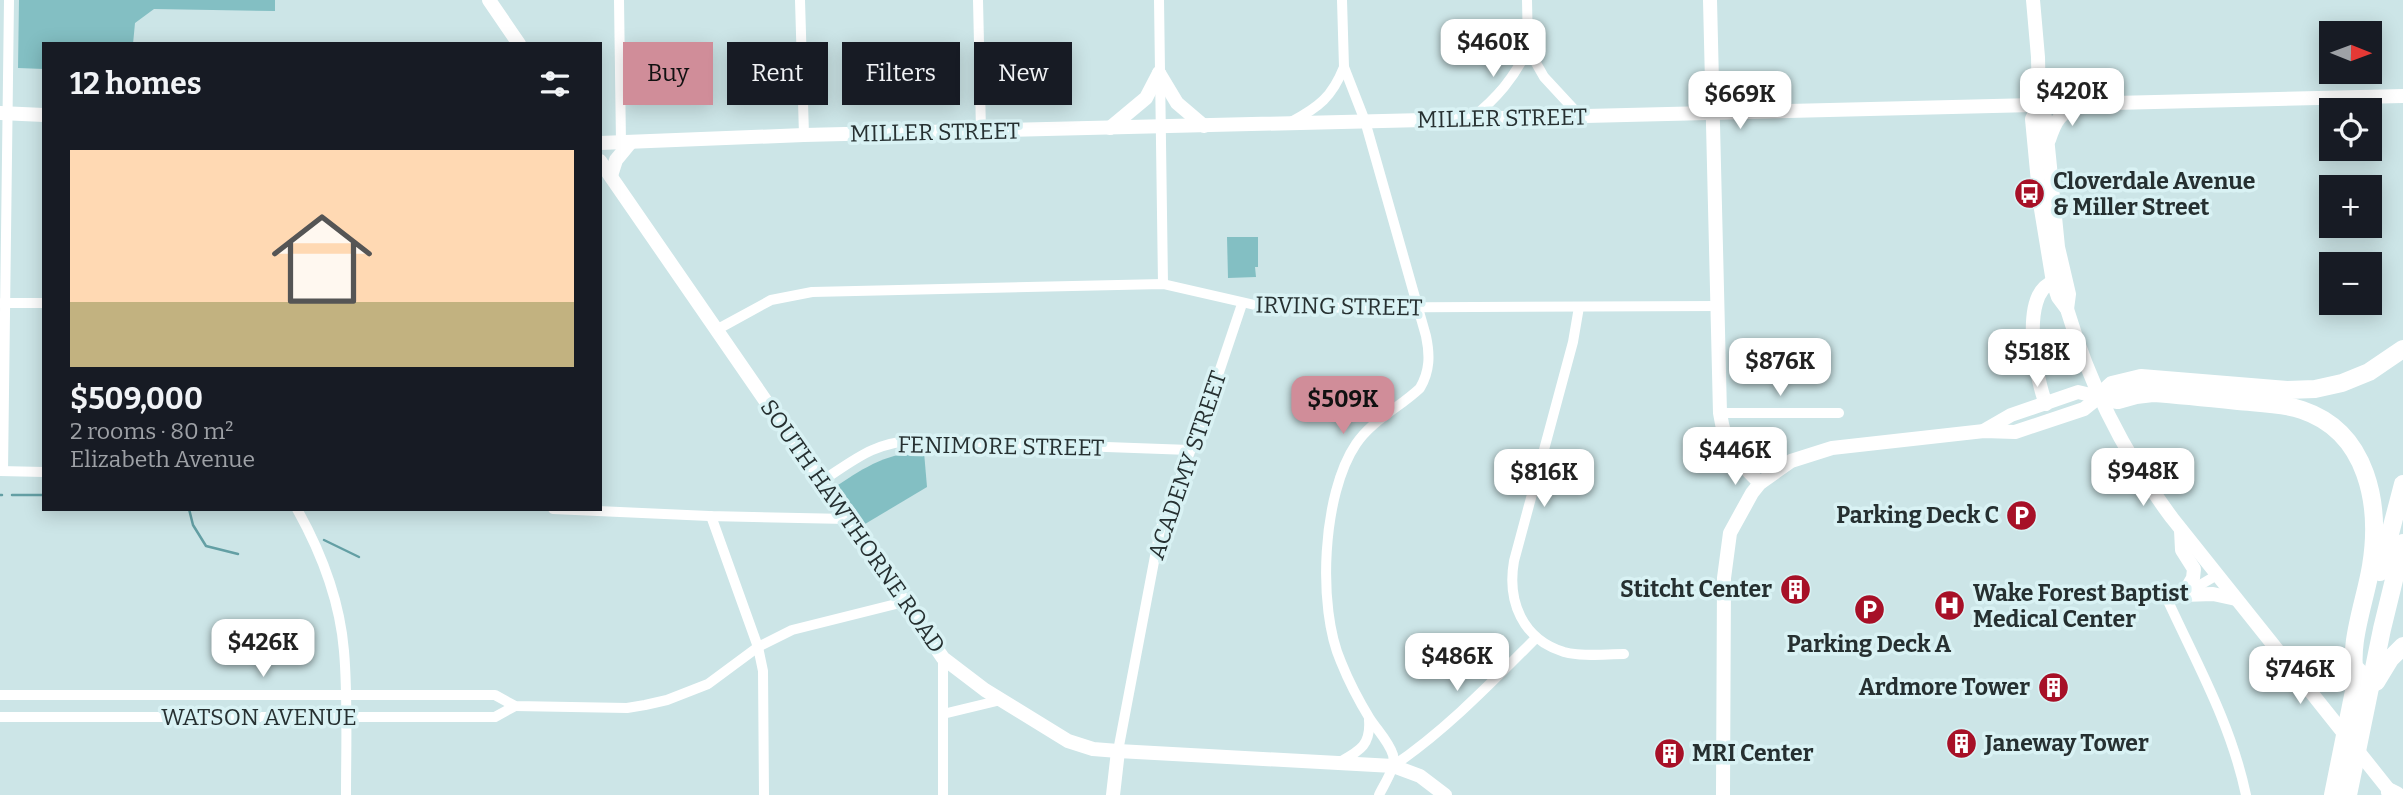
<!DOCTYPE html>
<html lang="en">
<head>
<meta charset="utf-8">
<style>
	body { margin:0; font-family:Bitter,serif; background:#242831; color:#f1f3f6; height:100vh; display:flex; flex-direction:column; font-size:26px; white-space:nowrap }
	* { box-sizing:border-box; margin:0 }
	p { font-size:23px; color:#9ea1a6 }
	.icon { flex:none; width:38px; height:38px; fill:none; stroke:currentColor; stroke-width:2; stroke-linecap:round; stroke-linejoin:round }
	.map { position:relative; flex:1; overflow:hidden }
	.panel { position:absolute; left:42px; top:42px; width:560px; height:469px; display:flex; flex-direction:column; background:#171b24; border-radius:0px; box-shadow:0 4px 18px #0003 }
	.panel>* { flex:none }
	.top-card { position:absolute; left:623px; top:42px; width:665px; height:63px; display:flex; gap:14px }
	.needle { width:46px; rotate:91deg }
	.buttons { position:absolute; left:2319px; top:21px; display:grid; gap:14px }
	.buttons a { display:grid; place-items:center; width:63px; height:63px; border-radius:0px; background:#171b24; box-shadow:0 4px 18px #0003; font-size:35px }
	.price { position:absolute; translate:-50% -60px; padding:0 16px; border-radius:14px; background:#fff; color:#222; font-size:23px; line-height:46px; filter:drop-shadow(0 2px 4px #0008) }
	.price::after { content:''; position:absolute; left:50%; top:42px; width:21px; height:16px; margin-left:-10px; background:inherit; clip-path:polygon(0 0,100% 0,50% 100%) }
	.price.current { background:#d08d99; color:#111 }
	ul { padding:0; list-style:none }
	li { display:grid; align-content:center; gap:14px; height:371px; padding:0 28px }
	li span { display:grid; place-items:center; height:217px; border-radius:0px; color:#555 }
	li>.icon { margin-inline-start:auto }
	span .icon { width:126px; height:126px; fill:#fffc; stroke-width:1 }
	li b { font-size:30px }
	h2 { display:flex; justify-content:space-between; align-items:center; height:84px; padding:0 28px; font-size:30px }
	.tag { padding:0 24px; border-radius:0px; background:#171b24; box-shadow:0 4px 18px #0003; font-size:24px; line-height:63px }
	.tag.current { background:#d08d99; color:#111 }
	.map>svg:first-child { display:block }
</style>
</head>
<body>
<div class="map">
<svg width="2403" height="795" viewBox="0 0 2403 795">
	<rect width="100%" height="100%" fill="#cce5e7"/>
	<g fill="#83bfc3">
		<path d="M 19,0 L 275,0 L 275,11 L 154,9 L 135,23 L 133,44 L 44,44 L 44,69 L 18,68 Z"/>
		<path d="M 1227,237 L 1258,237 L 1258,267 L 1255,267 L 1256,277 L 1228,278 Z"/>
		<path d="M 924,452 L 927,487 L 865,524 L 838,485 C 865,467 889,452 924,452 Z"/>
	</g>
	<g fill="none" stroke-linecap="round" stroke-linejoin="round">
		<g stroke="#639fa4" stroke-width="2.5">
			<path d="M 0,495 L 2,495"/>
			<path d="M 12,495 L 44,495"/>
			<path d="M 189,509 L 193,525 L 206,546 L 238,554"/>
			<path d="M 324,540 L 359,557"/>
		</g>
		<g stroke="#fff" stroke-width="10">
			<path d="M 619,0 L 621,143"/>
			<path d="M 800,0 L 804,135"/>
			<path d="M 978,0 L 981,131"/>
			<path d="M 1159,0 L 1163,284"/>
			<path d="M 1342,0 L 1344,67 L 1365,121 L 1426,336 C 1430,355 1430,371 1420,388 C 1400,407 1371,421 1356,444 C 1322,494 1317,608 1341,662 C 1349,682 1359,701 1370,719 C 1378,731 1389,742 1393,755 C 1396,768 1384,784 1379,795"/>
			<path d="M 1527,0 L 1528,49 L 1544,77 L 1581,117"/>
			<path d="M 1472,118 C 1497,98 1514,78 1528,49"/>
			<path d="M 1291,122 C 1319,107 1332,97 1344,67"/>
			<path d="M 2,303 L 44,303"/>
			<path d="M 1579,307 L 1573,342 L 1514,561 C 1507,601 1522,639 1564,652 C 1583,657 1605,654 1624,654"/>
			<path d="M 718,329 L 771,300 L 812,292 L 1163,284 L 1268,308 L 1718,306"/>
			<path d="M 1720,413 L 1839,413"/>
			<path d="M 0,471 L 44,472"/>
			<path d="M 3,471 L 9,0"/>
			<path d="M 822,481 C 857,458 873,443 916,440 L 1190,450"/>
			<path d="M 297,509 C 321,552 340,602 344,651 C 348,697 346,748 346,795"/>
			<path d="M 553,509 L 709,516 L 848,519"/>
			<path d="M 711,516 L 758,647 L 763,671 L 764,795"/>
			<path d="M 2217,575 L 2183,595 L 2168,601 C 2198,666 2231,724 2246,795"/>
			<path d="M 0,695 L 495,695 L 515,706 L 627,708 L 645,705 L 667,700 L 708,684 L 758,647 L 792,630 L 904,602"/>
			<path d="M 943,714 L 1001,700"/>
			<path d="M 0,717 L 495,717 L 515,706"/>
			<path d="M 1118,751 L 1160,530 L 1209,402 L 1242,304"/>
			<path d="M 1338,763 C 1359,751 1371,746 1369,720"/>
			<path d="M 1393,766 C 1446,730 1491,683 1536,638"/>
			<path d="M 943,795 L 943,658"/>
		</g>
		<g stroke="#fff" stroke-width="14">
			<path d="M 489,0 L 519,44"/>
			<path d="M 1710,0 L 1720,413 C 1725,447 1736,460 1760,483"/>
			<path d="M 2033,0 L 2038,57 L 2039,105 L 2045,117 L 2058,247 L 2069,294 L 2067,309"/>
			<path d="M 1159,73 L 1177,103 L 1204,126"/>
			<path d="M 2039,105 L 2032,119 L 2040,203 L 2053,282 L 2058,297 L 2067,309 C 2090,386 2124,454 2172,518 L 2393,795"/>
			<path d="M 0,113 L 44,115"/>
			<path d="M 1110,128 L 1146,98 L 1159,73"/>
			<path d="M 2049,140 C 2055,121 2060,112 2080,105"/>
			<path d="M 600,143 L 804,135 L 2403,96"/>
			<path d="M 600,161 L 943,658 L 985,690 L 1068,741 L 1093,749 L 1118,751 L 1393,766 L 1420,776 L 1445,795"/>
			<path d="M 611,176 L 616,160 L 630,143"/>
			<path d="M 2046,404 C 2036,379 2019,294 2053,282"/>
			<path d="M 1985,430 L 2011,415 L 2078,392 L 2099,397"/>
			<path d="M 2181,530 L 2182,550 L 2194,569 L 2193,578 L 2183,595"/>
			<path d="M 2183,595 L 2213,594 L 2236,599"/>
			<path d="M 1113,795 L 1118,751"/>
			<path d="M 1723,795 L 1724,578 L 1730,533 L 1752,493 L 1760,483 L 1791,461 L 1832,448 L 1984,431 L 2015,432 L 2084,409 L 2099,397"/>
		</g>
		<g stroke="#fff" stroke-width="18">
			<path d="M 2099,397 L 2118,400 L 2136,395 L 2153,393 C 2181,395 2210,398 2238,401 C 2259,403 2282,403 2302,410 C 2368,432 2381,505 2371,566 C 2365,603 2347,645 2356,682"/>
			<path d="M 2099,397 L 2112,385 L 2141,378 L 2287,390 L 2315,389 L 2342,383 L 2369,372 L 2403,349"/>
			<path d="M 2380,572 L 2403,484"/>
			<path d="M 2376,682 L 2390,659 L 2403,646"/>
			<path d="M 2390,792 L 2396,795"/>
			<path d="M 2333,795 L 2358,671"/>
			<path d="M 2348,795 L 2382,629 L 2403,543"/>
		</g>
	</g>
	<defs>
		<symbol id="bus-disc" viewBox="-11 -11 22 22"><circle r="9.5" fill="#a71027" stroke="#d9f2f4"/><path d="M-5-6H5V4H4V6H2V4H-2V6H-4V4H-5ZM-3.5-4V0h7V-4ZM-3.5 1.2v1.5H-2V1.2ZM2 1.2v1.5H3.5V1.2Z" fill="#fff"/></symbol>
		<symbol id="parking-disc" viewBox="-11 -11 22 22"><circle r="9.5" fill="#a71027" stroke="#d9f2f4"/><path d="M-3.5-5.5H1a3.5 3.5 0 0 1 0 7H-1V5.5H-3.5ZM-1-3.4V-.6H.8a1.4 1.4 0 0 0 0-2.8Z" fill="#fff"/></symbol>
		<symbol id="building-disc" viewBox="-11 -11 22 22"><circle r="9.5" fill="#a71027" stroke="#d9f2f4"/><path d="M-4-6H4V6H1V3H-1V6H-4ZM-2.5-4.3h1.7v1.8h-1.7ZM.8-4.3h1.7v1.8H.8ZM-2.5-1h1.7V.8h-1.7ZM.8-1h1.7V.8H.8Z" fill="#fff"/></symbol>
		<symbol id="hospital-disc" viewBox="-11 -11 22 22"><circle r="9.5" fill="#a71027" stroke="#d9f2f4"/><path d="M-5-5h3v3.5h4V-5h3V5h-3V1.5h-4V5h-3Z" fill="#fff"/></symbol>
	</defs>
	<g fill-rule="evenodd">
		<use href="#bus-disc" x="2012" y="176" width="35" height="35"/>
		<use href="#parking-disc" x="2004" y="498" width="35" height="35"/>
		<use href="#building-disc" x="1778" y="572" width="35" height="35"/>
		<use href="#hospital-disc" x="1932" y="588" width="35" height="35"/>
		<use href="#parking-disc" x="1852" y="592" width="35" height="35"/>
		<use href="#building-disc" x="2036" y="670" width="35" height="35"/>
		<use href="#building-disc" x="1944" y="726" width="35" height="35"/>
		<use href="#building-disc" x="1652" y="736" width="35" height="35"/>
	</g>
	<g text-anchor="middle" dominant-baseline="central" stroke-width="7" stroke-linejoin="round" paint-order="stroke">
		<g font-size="23" fill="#263031" stroke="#d9f2f4">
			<text transform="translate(1502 118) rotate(-1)">MILLER STREET</text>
			<text transform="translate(935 132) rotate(-1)">MILLER STREET</text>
			<text transform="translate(1339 306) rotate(1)">IRVING STREET</text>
			<text transform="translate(1001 446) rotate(1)">FENIMORE STREET</text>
			<text transform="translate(1187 465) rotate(-71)">ACADEMY STREET</text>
			<text transform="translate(853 526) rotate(55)">SOUTH HAWTHORNE ROAD</text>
			<text x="259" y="717">WATSON AVENUE</text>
		</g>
		<g font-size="23" font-weight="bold" fill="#263031" stroke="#d9f2f4" text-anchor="start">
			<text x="2053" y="181">Cloverdale Avenue<tspan x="2053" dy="26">&amp; Miller Street</tspan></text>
			<text x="1999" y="515" text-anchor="end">Parking Deck C</text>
			<text x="1772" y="589" text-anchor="end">Stitcht Center</text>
			<text x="1973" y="593">Wake Forest Baptist<tspan x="1973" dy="26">Medical Center</tspan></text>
			<text x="1869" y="644" text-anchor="middle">Parking Deck A</text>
			<text x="2030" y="687" text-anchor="end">Ardmore Tower</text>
			<text x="1985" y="743">Janeway Tower</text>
			<text x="1692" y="753">MRI Center</text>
		</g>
	</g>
</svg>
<div class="buttons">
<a><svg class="needle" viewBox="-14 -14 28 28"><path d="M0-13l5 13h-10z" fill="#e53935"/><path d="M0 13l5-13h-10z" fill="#9ea1a6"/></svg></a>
<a><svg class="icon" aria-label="locate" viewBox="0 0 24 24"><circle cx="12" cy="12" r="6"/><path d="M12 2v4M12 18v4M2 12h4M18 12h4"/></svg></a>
<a>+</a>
<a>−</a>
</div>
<b class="price" style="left:1493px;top:79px">$460K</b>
<b class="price" style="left:2072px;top:128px">$420K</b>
<b class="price" style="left:1740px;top:131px">$669K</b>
<b class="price" style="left:2037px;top:389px">$518K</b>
<b class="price" style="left:1780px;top:398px">$876K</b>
<b class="price current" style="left:1343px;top:436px">$509K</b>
<b class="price" style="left:1735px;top:487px">$446K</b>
<b class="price" style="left:2143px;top:508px">$948K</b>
<b class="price" style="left:1544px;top:509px">$816K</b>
<b class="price" style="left:263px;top:679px">$426K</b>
<b class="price" style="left:1457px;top:693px">$486K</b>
<b class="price" style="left:2300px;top:706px">$746K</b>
<div class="top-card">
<a class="tag current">Buy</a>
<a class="tag">Rent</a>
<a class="tag">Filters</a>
<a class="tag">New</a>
</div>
<section class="panel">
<h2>12 homes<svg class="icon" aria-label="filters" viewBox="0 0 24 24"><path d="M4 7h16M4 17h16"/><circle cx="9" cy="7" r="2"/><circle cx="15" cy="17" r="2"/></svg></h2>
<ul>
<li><span style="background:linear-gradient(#ffd9b3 70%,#c2b280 0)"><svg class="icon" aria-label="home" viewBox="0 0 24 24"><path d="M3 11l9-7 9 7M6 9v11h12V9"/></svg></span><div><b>$509,000</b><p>2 rooms · 80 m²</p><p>Elizabeth Avenue</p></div></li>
</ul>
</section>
</div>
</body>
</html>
